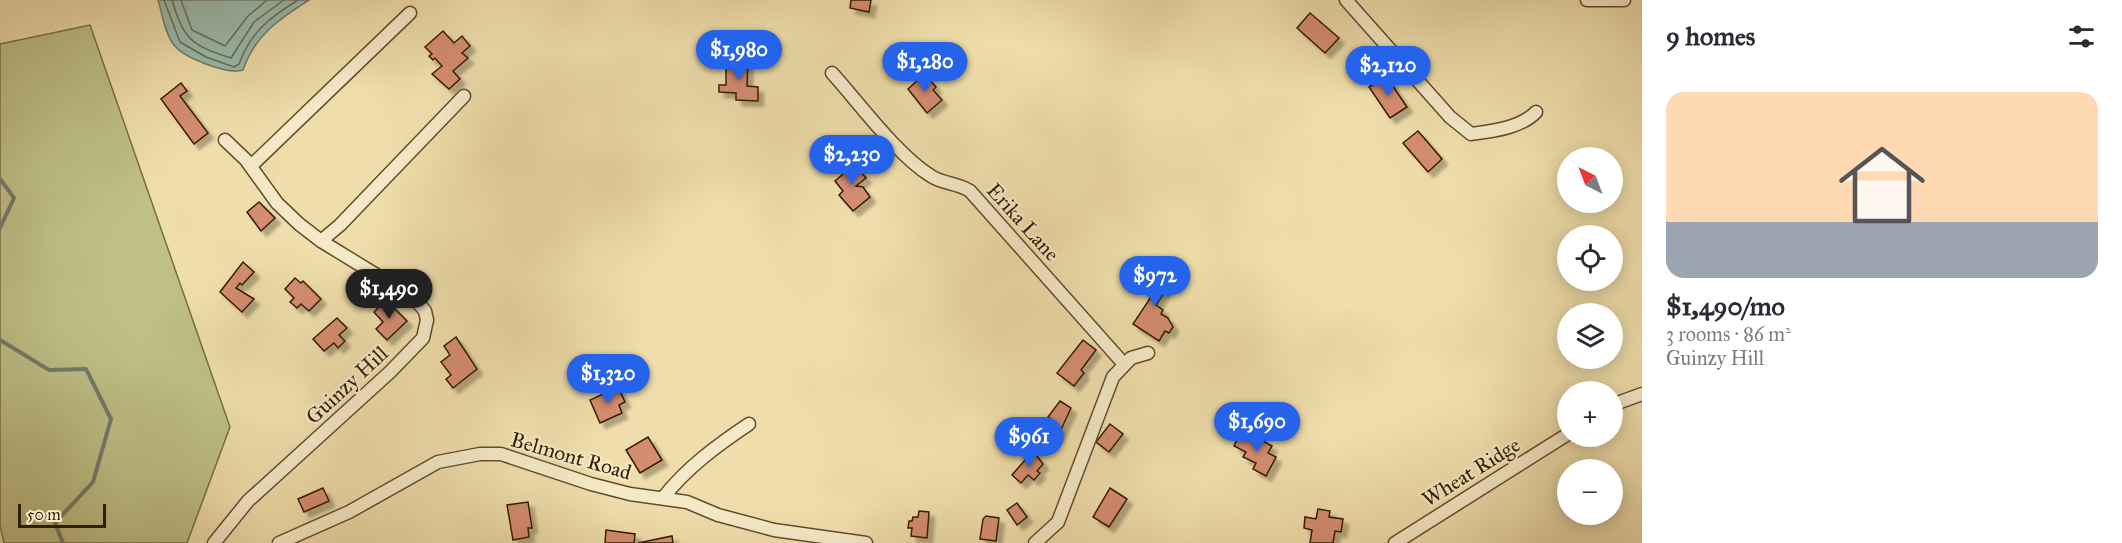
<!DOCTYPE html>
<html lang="en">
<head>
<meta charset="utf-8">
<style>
	body { margin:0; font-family:"IM FELL Great Primer",serif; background:#f2f2f3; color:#2b2b33; height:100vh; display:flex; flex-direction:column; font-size:22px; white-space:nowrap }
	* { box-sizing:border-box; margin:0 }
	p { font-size:20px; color:#7c7c81 }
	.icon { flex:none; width:33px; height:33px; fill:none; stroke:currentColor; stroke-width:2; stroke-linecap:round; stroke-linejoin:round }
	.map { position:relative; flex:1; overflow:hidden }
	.drawer { display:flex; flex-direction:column; background:#fff; width:480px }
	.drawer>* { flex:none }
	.needle { width:39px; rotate:318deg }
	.tools { position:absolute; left:1557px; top:147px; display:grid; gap:12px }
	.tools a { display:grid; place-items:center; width:66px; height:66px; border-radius:50%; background:#fff; box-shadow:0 3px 15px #0003; font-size:30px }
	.scale { position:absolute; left:18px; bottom:15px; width:88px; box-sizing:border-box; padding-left:6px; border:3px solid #361c03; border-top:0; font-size:16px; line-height:21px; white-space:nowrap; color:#361c03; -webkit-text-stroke:4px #f5eac8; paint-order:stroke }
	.price { position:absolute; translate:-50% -51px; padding:0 14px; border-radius:21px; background:#2563eb; color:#fff; font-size:20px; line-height:39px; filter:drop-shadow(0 2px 3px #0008) }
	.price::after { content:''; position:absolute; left:50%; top:36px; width:18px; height:14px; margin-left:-9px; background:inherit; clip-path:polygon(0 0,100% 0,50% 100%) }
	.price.current { background:#222; color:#fff }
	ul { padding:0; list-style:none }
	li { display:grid; align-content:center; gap:12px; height:318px; padding:0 24px }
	li span { display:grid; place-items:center; height:186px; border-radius:18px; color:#555 }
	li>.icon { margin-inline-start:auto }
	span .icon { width:108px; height:108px; fill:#fffc; stroke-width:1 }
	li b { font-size:26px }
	h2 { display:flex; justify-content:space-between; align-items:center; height:72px; padding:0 24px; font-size:26px }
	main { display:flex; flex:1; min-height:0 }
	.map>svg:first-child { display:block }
</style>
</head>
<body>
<main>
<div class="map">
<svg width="1642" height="543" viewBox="0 0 1642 543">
	<defs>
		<filter id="shadow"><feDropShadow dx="5.5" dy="5.5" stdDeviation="1.5" flood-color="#0004"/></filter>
	</defs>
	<rect width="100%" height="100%" fill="#efdeab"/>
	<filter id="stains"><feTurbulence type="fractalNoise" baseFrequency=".00333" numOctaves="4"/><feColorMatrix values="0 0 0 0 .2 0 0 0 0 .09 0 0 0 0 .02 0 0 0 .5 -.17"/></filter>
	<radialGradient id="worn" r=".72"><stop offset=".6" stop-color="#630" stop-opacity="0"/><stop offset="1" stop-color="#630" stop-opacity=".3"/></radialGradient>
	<path fill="#bec086" stroke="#7a6e44" stroke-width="1.5" d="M 90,25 L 230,427 L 187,543 L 4,543 L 0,526 L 0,44 Z"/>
	<path fill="#9abbae" stroke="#727b6a" stroke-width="1.5" d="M 158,0 L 309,0 C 279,19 255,35 243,70 C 228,75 184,58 174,45 C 165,34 162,13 158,0 Z"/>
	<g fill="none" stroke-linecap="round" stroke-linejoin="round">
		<g stroke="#686c58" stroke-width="1.5">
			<path d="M 164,0 L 180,42 L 206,57 L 234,67 L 239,64 C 250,33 270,17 298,0"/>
			<path d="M 172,0 C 184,40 191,45 231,58 L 254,22 L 284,0"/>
			<path d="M 181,0 L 192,30 L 225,46 L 248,16 L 267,0"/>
		</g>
		<g stroke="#727b6a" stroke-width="4">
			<path d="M 0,179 L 14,198 L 0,228"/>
			<path d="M 0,340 L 49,370 L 86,369 L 111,419 L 93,482 L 55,523 L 63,543"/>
		</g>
	</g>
	<g fill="#d58d71" stroke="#361c03" stroke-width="1.5" filter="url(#shadow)">
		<path d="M 851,0 L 871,0 L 869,12 L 850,8 Z"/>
		<path d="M 1310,13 L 1339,38 L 1325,53 L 1297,28 Z"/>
		<path d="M 443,31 L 454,43 L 462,36 L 470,46 L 462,53 L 468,58 L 453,71 L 460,79 L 449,89 L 432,74 L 442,66 L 435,58 L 433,60 L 429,56 L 432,54 L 425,47 Z"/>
		<path d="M 726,60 L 748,60 L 747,86 L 758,87 L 758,101 L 736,100 L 736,93 L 719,92 L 719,85 L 726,85 Z"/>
		<path d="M 924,74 L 936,87 L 933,90 L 942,100 L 927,113 L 908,89 Z"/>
		<path d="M 1386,76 L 1407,107 L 1390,118 L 1369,87 Z"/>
		<path d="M 181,83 L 187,91 L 180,96 L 208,133 L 194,144 L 161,99 Z"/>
		<path d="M 1418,131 L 1442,159 L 1428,172 L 1403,143 Z"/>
		<path d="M 851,160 L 866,178 L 856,186 L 863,187 L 870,197 L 853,211 L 839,195 L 843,191 L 835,181 L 843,174 L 839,170 Z"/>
		<path d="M 259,202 L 275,218 L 261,231 L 247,212 Z"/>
		<path d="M 243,262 L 254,272 L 242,285 L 240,283 L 236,288 L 254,299 L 242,312 L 220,292 Z"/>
		<path d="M 1158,268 L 1173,278 L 1156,305 L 1163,310 L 1161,314 L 1168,318 L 1173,327 L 1169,333 L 1165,331 L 1159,341 L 1133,324 L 1151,297 L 1143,291 Z"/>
		<path d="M 295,278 L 301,283 L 303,281 L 321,299 L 309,311 L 301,304 L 297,308 L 290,302 L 294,298 L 285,289 Z"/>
		<path d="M 386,300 L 407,321 L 387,340 L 376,329 L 383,322 L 374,312 Z"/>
		<path d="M 337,318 L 347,328 L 339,335 L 345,341 L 338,348 L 334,343 L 324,351 L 313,339 Z"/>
		<path d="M 456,337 L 477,369 L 453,388 L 446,379 L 451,375 L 441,362 L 450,355 L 444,346 Z"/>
		<path d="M 1083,340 L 1096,350 L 1081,370 L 1084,373 L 1074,386 L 1057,373 Z"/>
		<path d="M 618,387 L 625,402 L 619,405 L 622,413 L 600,423 L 590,400 Z"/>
		<path d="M 1060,401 L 1071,408 L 1058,436 L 1052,433 L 1049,437 L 1053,439 L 1048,446 L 1035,438 L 1039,431 L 1042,433 L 1050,418 L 1048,417 Z"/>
		<path d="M 1110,424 L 1123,434 L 1109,452 L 1096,442 Z"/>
		<path d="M 1239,435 L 1251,441 L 1256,437 L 1272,446 L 1268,453 L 1276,457 L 1266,476 L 1253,469 L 1256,463 L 1243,457 L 1246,452 L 1234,446 Z"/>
		<path d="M 648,437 L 662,460 L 640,473 L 626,450 Z"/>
		<path d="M 1033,451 L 1043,464 L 1037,471 L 1040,473 L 1034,480 L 1028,475 L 1021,483 L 1012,475 Z"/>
		<path d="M 323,488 L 329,501 L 304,512 L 298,499 Z"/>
		<path d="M 1110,488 L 1127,499 L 1109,527 L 1093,517 Z"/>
		<path d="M 528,502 L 532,528 L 528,528 L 529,537 L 513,540 L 507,505 Z"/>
		<path d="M 1017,503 L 1027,517 L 1017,525 L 1007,510 Z"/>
		<path d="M 1318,509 L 1330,511 L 1329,517 L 1343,519 L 1341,532 L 1335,531 L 1333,543 L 1310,543 L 1312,530 L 1304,528 L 1305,517 L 1316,519 Z"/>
		<path d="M 919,511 L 929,512 L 927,538 L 911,536 L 912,528 L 908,528 L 909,521 L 912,521 L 913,517 L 918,517 Z"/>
		<path d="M 986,516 L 999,518 L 996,541 L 980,539 L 983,519 Z"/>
		<path d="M 606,530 L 635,534 L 634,543 L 605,543 Z"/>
		<path d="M 672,536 L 673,543 L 638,543 Z"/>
	</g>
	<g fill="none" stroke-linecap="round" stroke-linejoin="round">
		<defs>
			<g id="minor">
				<path d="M 1346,0 L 1450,117 L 1471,134 C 1492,131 1521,128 1536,112"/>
				<path d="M 1587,0 L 1624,0"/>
				<path d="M 832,73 C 860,104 897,155 931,176 C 943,184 958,183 970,191 L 1123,363"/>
				<path d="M 251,166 L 410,13"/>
				<path d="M 321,241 L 340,225 L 464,96"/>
				<path d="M 1612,405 L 1642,394"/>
				<path d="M 663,498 C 686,468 719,444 749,424"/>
				<path d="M 214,543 L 248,501 L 390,372 L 423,338 L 427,320 L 425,311 L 414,298 L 321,241 L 299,224 L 277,203 L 246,160 L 225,140"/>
				<path d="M 279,543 L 349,512 L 438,462 L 480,454 L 501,454 L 591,484 L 630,494 L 687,502 L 718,515 L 774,530 L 866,543"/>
				<path d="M 1035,543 L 1058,522 L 1113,377 L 1131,358 L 1148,353"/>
				<path d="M 1395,543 L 1568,434"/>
			</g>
		</defs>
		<use href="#minor" stroke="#644c2d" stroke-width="15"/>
		<use href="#minor" stroke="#f5eac8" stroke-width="12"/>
	</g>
	<g text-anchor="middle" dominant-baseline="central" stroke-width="4.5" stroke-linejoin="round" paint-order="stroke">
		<g font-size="21" fill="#361c03" stroke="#f5eac8">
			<text transform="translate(1023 222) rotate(48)">Erika Lane</text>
			<text transform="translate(347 385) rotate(-43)">Guinzy Hill</text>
			<text transform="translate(571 456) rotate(16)">Belmont Road</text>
			<text transform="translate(1471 472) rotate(-32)">Wheat Ridge</text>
		</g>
	</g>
	<rect width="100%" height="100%" filter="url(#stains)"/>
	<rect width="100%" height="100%" fill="url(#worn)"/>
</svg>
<div class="tools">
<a><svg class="needle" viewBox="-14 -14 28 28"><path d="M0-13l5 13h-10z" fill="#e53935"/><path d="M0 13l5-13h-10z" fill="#7c7c81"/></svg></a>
<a><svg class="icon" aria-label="locate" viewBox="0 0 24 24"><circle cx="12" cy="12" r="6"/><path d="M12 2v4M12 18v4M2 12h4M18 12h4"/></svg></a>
<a><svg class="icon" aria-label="layers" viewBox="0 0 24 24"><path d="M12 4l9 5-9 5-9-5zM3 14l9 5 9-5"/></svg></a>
<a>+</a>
<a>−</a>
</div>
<div class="scale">50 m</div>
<b class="price" style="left:739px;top:81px">$1,980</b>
<b class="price" style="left:925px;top:93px">$1,280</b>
<b class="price" style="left:1388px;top:97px">$2,120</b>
<b class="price" style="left:852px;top:186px">$2,230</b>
<b class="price" style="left:1155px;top:307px">$972</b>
<b class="price current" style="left:389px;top:320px">$1,490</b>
<b class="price" style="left:608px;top:405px">$1,320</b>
<b class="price" style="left:1257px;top:453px">$1,690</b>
<b class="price" style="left:1029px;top:468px">$961</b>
</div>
<section class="drawer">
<h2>9 homes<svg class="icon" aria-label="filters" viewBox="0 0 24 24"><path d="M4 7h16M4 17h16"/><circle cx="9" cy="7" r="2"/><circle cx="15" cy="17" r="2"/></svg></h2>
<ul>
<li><span style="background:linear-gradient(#ffd9b3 70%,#9aa5b1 0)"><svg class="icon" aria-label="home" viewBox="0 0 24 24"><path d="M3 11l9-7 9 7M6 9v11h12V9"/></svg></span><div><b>$1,490/mo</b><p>3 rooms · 86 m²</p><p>Guinzy Hill</p></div></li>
</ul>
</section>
</main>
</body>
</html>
